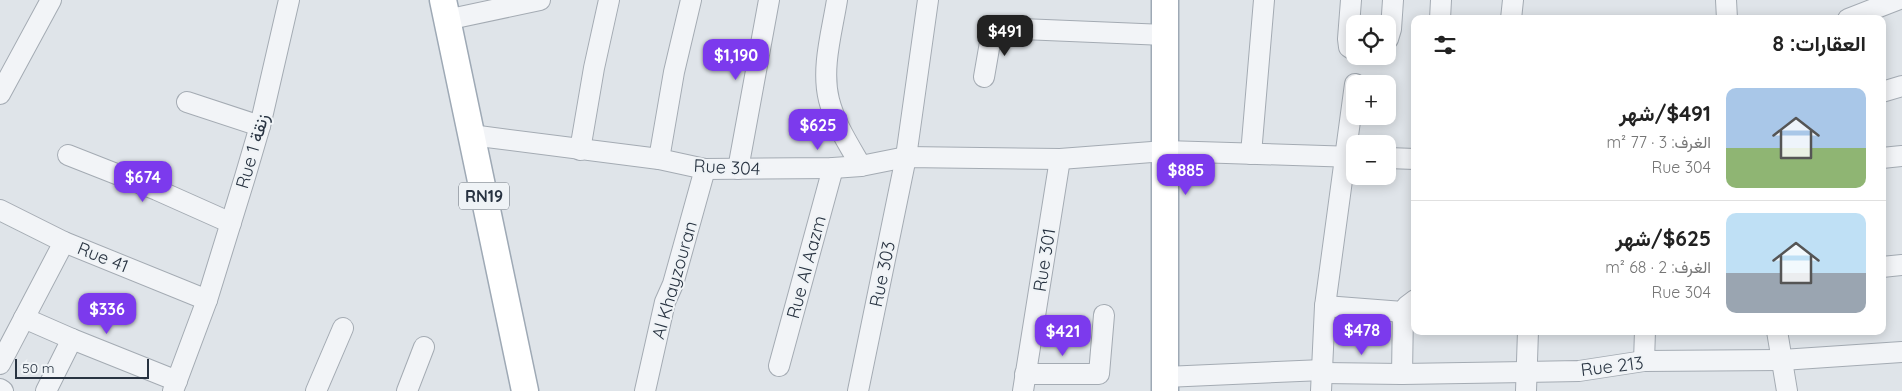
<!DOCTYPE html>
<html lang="ar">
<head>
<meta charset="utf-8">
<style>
	body { margin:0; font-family:Quicksand,Vazirmatn,sans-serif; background:#f2f2f2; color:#222; direction:rtl; height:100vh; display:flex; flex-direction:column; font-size:19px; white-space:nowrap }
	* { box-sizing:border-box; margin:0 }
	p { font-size:16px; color:#767676 }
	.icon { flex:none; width:28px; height:28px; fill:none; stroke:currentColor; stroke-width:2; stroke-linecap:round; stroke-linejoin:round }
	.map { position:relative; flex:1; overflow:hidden; direction:ltr }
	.sheet { position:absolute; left:1411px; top:15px; width:475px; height:320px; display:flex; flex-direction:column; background:#fff; border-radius:10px; box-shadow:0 2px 12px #0003; direction:rtl }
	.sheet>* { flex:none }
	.buttons { position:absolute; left:1346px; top:15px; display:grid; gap:10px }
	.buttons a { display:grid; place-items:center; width:50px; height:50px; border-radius:10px; background:#fff; box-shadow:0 2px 12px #0003; font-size:25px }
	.scale { position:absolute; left:15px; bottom:12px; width:134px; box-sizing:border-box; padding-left:5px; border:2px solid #283341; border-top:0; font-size:14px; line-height:18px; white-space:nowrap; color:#283341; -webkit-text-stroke:4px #eff3f6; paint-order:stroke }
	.price { position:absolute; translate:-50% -42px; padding:0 11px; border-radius:10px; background:#7c3aed; color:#fff; font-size:16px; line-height:32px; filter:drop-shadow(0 1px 2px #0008) }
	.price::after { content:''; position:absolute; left:50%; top:30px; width:15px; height:11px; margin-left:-8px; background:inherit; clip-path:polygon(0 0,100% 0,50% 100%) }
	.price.selected { background:#222; color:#fff }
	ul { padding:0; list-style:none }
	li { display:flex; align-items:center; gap:15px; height:125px; padding:0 20px }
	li+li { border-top:1px solid #e0e0e0 }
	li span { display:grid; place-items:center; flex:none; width:140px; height:100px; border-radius:10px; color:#555 }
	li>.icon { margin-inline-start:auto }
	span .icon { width:60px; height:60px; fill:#fffc; stroke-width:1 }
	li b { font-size:21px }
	h2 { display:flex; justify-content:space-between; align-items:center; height:60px; padding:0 20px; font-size:21px }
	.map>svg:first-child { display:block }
</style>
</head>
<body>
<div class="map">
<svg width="1902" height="391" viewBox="0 0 1902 391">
	<rect width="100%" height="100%" fill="#dfe4e9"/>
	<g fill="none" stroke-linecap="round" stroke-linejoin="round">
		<defs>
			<g id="minor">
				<path d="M 837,0 C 832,32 821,68 829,100 C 835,124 849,145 861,166"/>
				<path d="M 1351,0 L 1348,39 L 1349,47 L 1355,51"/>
				<path d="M 1726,0 L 1727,19"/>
				<path d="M 1440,19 L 1441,0"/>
				<path d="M 1511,19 L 1513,0"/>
				<path d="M 1848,19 L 1897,0"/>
				<path d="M 446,20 L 540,0"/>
				<path d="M 1388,39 L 1391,29 L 1393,0"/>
				<path d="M 984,77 L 992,31 L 995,28 L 1165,35"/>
				<path d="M 1882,92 L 1902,86"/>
				<path d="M 0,94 L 51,0"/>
				<path d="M 187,102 L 260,126"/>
				<path d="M 471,135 L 659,159 L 705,169 L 833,168 L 861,166 L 906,157 L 1060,159 L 1165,151 L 1355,157"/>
				<path d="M 580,150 L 594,68 L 609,0"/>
				<path d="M 1251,154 L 1264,0"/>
				<path d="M 68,155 L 157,190 L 231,223"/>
				<path d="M 1388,158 L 1415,159"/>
				<path d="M 1882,158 L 1902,156"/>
				<path d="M 659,159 L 674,72 L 691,0"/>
				<path d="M 738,169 L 769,0"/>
				<path d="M 0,210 L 64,242 L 207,300"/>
				<path d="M 1882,267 L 1902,265"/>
				<path d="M 1325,306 L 1403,312 L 1407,306 L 1415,300"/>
				<path d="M 24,318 L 72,339 L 177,381"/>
				<path d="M 1777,331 L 1787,391"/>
				<path d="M 1644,361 L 1645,331"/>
				<path d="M 0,364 L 64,242"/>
				<path d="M 779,366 L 833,168"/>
				<path d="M 1322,373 L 1402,374 L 1579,371 L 1644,361 L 1782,360 L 1902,352"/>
				<path d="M 1025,374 L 1099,374 L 1104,315"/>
				<path d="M 1402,374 L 1403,312"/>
				<path d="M 1165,377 L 1323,370"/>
				<path d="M 0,389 L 3,391"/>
				<path d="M 46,391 L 72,339"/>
				<path d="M 173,391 L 207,300 L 245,177 L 260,126 L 289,0"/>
				<path d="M 316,391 L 343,328"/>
				<path d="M 407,391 L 424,347"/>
				<path d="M 645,391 L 665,302 L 673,284 L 705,169"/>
				<path d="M 858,391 L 906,157 L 928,0"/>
				<path d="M 1023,391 L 1060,159"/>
				<path d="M 1321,391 L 1325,306 L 1355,84"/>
				<path d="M 1526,391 L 1528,331"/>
			</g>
			<g id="major">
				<path d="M 443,0 L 525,391"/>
				<path d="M 1165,391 L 1165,0"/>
			</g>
		</defs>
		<use href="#minor" stroke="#a4abb3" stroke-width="22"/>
		<use href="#major" stroke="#9ea9b5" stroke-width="29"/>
		<use href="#minor" stroke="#f2f4f7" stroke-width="20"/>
		<use href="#major" stroke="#fff" stroke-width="26"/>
	</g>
	<g text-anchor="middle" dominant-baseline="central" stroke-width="4" stroke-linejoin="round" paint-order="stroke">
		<rect fill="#eff3f6" stroke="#646d77" stroke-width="1" x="459" y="182.5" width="50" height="27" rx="4"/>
		<g font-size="16" font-weight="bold" fill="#283341">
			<text x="484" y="196">RN19</text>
		</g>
		<g font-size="18" fill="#283341" stroke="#eff3f6">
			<text transform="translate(252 151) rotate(-74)">Rue 1 زنقة</text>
			<text transform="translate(727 167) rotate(3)">Rue 304</text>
			<text transform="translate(103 257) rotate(22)">Rue 41</text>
			<text transform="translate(1044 260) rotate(-81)">Rue 301</text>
			<text transform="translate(806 267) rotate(-75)">Rue Al Aazm</text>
			<text transform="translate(882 274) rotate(-78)">Rue 303</text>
			<text transform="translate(674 280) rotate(-74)">Al Khayzouran</text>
			<text transform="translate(1612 366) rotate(-7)">Rue 213</text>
		</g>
	</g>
</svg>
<div class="buttons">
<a><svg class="icon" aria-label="locate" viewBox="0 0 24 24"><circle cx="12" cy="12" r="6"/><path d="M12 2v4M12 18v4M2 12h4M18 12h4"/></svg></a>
<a>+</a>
<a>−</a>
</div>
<div class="scale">50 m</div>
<b class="price selected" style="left:1005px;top:57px">$491</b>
<b class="price" style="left:736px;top:81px">$1,190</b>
<b class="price" style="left:818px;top:151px">$625</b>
<b class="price" style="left:1186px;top:196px">$885</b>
<b class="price" style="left:143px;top:203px">$674</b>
<b class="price" style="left:107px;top:335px">$336</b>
<b class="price" style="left:1362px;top:356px">$478</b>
<b class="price" style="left:1063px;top:357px">$421</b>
<section class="sheet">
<h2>العقارات: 8<svg class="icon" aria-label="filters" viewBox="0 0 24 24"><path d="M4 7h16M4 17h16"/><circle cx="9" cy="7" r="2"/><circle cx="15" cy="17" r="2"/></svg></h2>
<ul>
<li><span style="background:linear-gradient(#a9c7e8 60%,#8fb573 0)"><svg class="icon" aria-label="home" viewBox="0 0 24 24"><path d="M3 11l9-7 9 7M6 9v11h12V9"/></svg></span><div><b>$491/شهر</b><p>الغرف: 3 · 77 m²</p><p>Rue 304</p></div></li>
<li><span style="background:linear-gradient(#bfe0f5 60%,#9aa5b1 0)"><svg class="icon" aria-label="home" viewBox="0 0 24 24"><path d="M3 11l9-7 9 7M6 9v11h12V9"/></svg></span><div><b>$625/شهر</b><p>الغرف: 2 · 68 m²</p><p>Rue 304</p></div></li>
</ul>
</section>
</div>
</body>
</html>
